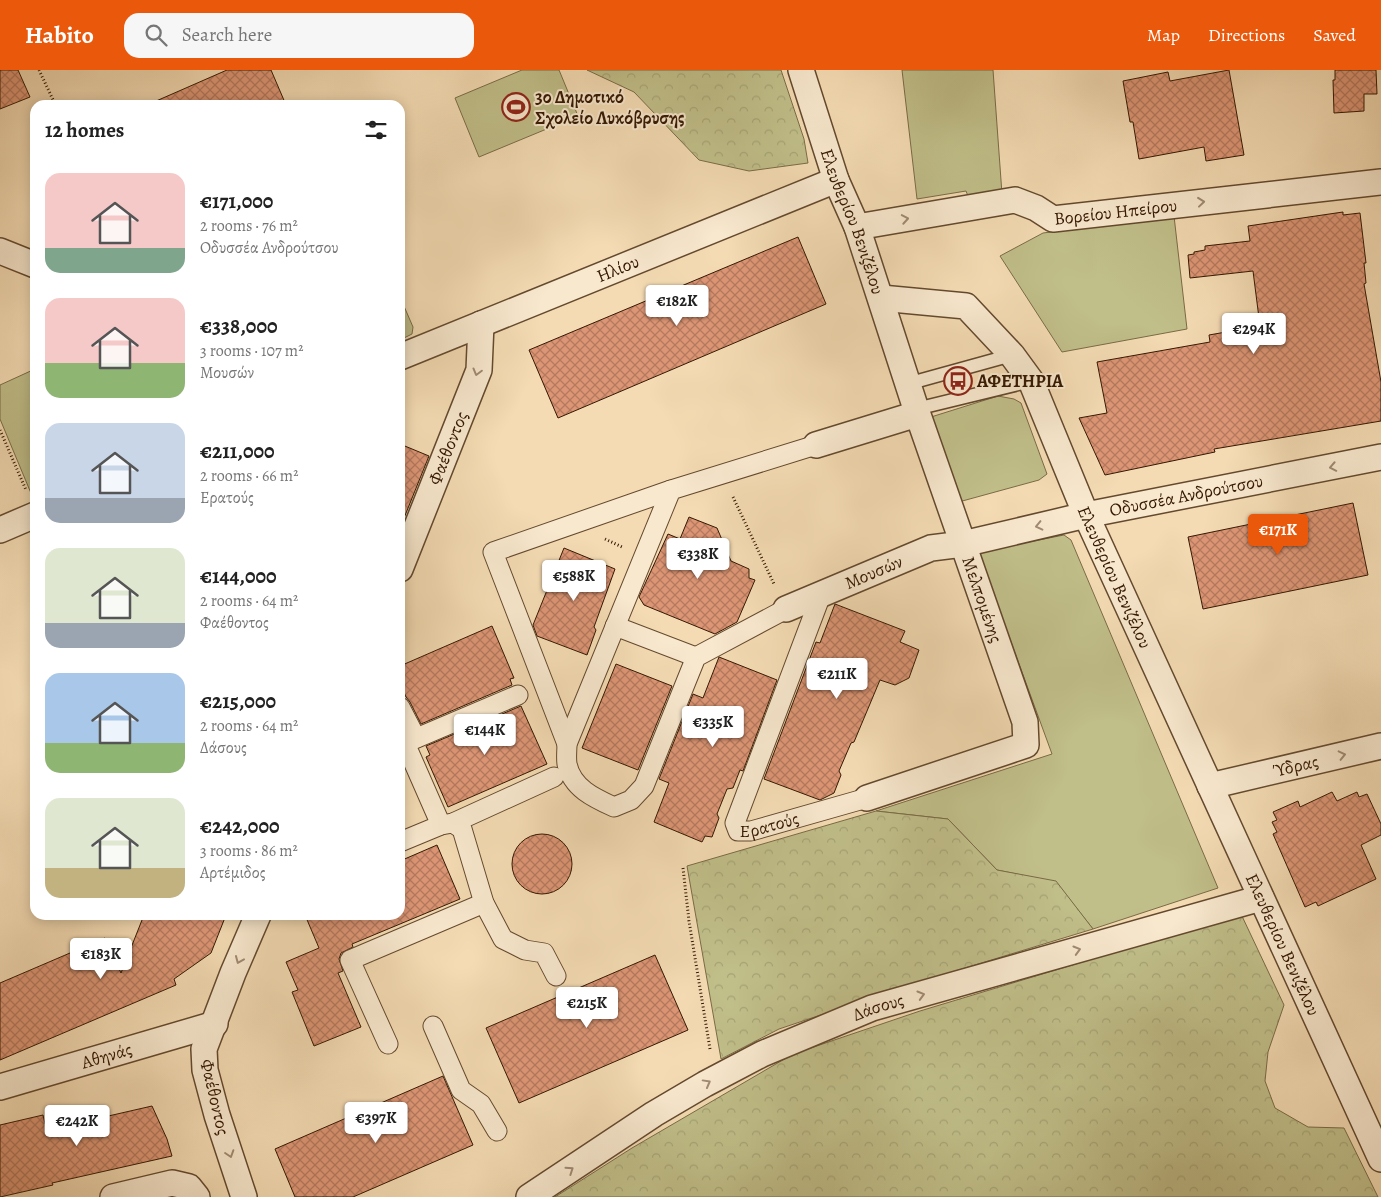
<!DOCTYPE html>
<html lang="en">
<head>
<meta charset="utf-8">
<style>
	body { margin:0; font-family:Alegreya,serif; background:#f6f6f6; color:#222; height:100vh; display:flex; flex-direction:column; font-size:19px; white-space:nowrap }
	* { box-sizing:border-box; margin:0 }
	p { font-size:16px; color:#767676 }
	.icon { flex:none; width:28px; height:28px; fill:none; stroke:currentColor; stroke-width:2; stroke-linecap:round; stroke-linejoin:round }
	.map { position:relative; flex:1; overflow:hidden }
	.side { position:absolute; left:30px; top:30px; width:375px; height:820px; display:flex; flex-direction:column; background:#fff; border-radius:15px; box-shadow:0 2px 12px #0003 }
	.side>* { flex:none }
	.price { position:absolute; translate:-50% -42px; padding:0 11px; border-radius:5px; background:#fff; color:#222; font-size:16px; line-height:32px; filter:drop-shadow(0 1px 2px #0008) }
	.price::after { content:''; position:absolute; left:50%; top:30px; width:15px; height:11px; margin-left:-8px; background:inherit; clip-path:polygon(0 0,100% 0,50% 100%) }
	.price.on { background:#ea580c; color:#fff }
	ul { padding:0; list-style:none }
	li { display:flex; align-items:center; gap:15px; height:125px; padding:0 15px }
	li span { display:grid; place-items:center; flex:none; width:140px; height:100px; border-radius:15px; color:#555 }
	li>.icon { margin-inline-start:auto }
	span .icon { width:60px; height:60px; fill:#fffc; stroke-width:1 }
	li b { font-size:21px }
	h2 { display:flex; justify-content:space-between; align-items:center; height:60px; padding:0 15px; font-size:21px }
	header { display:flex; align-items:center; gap:30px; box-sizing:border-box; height:70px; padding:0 25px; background:#ea580c; color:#fff }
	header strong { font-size:24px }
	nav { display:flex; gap:28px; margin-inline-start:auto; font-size:18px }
	.search { width:350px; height:45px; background:#f6f6f6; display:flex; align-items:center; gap:12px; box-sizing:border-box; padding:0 18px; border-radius:15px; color:#767676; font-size:19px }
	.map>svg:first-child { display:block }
</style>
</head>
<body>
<header>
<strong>Habito</strong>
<div class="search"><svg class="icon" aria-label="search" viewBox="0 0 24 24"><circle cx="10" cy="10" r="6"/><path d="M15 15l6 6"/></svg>Search here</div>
<nav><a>Map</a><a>Directions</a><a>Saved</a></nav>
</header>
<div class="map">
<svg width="1381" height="1127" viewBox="0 0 1381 1127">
	<defs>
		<pattern id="forest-crowns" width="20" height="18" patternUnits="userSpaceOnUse" patternTransform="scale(1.25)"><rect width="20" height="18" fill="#c0be89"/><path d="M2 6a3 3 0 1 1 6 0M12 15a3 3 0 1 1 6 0" fill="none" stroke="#a6a375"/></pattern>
		<pattern id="building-cross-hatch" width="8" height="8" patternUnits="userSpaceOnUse" patternTransform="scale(1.25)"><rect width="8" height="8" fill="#dd9675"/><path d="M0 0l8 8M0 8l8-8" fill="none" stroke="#b4795e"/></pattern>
	</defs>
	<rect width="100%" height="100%" fill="#f4dbb3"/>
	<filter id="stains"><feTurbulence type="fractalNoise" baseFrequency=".004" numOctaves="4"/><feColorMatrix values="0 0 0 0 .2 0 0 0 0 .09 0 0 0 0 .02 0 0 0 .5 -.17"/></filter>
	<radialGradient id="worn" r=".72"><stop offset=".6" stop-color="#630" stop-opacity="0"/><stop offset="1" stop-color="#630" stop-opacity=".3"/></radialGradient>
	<g fill="#c0be89" stroke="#7a6b46">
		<path d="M 522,0 L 559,0 L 578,46 L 479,87 L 455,28 Z"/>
		<path d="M 902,0 L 993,0 L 1002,124 L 968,126 L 966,121 L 917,129 Z"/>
		<path d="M 1174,146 L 1187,259 L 1062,282 L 1000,186 L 1043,163 Z"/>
		<path d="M 400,227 L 413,257 L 412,264 L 400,270 Z"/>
		<path d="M 35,299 L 35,427 L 33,428 L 0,349 L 0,315 Z"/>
		<path d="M 998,326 L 1014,329 L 1021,333 L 1047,404 L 1039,410 L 955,433 L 931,347 Z"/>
		<path d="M 1064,465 L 1071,470 L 1218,818 L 1093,859 L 1056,812 L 997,800 L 948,749 L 876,741 L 1052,684 L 978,482 Z"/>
	</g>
	<g fill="url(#forest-crowns)" stroke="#7a6b46">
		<path d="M 587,0 L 781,0 L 804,69 L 808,93 L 749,101 L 699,90 L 634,22 Z"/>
		<path d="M 876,741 L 948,749 L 997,800 L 1056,811 L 1093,859 L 916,913 L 779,959 L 721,989 L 687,796 Z"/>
		<path d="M 1241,844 L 1284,935 L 1268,982 L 1265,1011 L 1275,1038 L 1308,1057 L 1344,1058 L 1378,1127 L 555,1127 L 632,1078 L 793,984 L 920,941 Z"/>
	</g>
	<g fill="url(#building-cross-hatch)" stroke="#341802">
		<path d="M 0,0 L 18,0 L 30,27 L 0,39 Z"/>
		<path d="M 227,0 L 271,0 L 286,35 L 147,35 Z"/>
		<path d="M 1229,0 L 1244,85 L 1206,91 L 1204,77 L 1139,89 L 1133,52 L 1130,52 L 1123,11 L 1168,2 L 1170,11 Z"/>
		<path d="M 1335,0 L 1376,0 L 1377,24 L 1364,24 L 1364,41 L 1334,43 L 1333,10 L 1335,10 Z"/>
		<path d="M 1343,142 L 1343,145 L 1360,143 L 1366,193 L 1364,193 L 1366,213 L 1364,214 L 1381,312 L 1381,351 L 1214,379 L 1215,382 L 1105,405 L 1079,348 L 1107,343 L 1097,292 L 1210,272 L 1209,265 L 1260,256 L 1253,201 L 1190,208 L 1188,185 L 1194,184 L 1194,182 L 1205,180 L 1205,176 L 1250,171 L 1248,156 Z"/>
		<path d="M 798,167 L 826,234 L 558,348 L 529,280 Z"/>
		<path d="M 400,374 L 429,386 L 400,458 Z"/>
		<path d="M 1353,433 L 1368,505 L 1203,539 L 1188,467 Z"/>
		<path d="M 689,447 L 717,458 L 731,491 L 749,499 L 749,508 L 755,510 L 737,552 L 715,564 L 644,535 L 639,527 L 668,464 L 680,469 Z"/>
		<path d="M 564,478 L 615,499 L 594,557 L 596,560 L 587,585 L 537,566 L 533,555 Z"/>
		<path d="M 835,534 L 905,561 L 900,572 L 919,580 L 909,608 L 895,615 L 880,610 L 854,672 L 851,673 L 839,701 L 841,705 L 834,723 L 820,730 L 764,709 L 816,572 L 820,573 Z"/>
		<path d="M 492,556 L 514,608 L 510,609 L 512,615 L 421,654 L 410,632 L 406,627 L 400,614 L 400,596 Z"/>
		<path d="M 719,587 L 777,610 L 743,701 L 740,700 L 733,718 L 727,719 L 717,744 L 719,748 L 712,767 L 705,766 L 702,772 L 654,752 L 669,713 L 659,709 L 693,624 L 703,628 Z"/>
		<path d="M 616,594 L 672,616 L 638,700 L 582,678 Z"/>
		<path d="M 521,636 L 547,694 L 448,737 L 426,687 L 430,685 L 426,676 Z"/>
		<path d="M 1332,722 L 1337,731 L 1357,722 L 1359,727 L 1367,724 L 1381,754 L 1381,765 L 1361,775 L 1376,809 L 1318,836 L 1316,832 L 1305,837 L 1273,764 L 1277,762 L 1272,752 L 1277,750 L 1273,742 L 1298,731 L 1300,737 Z"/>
		<circle cx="542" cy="794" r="30"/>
		<path d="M 437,775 L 460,829 L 352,874 L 353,877 L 341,883 L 339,889 L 343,901 L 338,903 L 361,957 L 314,976 L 292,922 L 298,920 L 286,892 L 319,878 L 305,845 L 400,845 L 400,791 Z"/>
		<path d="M 144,845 L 226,845 L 211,883 L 174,909 L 176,915 L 0,990 L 0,913 L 105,868 L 121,903 Z"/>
		<path d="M 655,885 L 688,960 L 519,1033 L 486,958 Z"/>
		<path d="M 443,1006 L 473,1075 L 353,1127 L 295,1127 L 275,1079 Z"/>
		<path d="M 152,1036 L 167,1069 L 172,1086 L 52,1113 L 53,1115 L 0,1127 L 0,1055 L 43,1045 L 45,1054 L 101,1038 L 104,1047 Z"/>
	</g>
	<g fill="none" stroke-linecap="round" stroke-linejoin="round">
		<defs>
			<g id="service">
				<path d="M 907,314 L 1012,285"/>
				<path d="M 916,339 L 1031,311"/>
			</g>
			<g id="pedestrian">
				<path id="s1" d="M 821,525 L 735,753 L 738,761 L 751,761 L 867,728"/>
				<path d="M 786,539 L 696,587 L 644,716 L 631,730 L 614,737 C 594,728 572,718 567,694 C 566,687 567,680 567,674 L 671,420 L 816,375"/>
				<path d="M 615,556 L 696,587"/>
				<path d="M 400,637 L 416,668"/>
				<path d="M 567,674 L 493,482 L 671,420"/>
				<path d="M 453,753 L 554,707"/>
				<path d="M 441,755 L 405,673 L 518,625"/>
				<path d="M 400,772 L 441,755 L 453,753 L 462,759 L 484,833 L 503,869 L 525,880 L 544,883 L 556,906"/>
				<path d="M 433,956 L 461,1020 L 481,1034 L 497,1061"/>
				<path d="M 388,974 L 350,890 L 484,833"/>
			</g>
			<g id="minor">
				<path id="s2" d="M 801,0 L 836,110 L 857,157 L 916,339 L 1025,652 L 1026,675 L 867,728"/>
				<path id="s3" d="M 857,157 L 1015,130 L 1036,138 L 1053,149 L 1381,112"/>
				<path d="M 0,181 L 35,195"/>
				<path id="s4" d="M 881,228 L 966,236 L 1012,285 L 1031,311 L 1086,445 L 1381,1089"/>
				<path id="s5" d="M 400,287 L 836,110"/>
				<path d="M 816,375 L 917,344"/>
				<path d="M 0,460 L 35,445"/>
				<path id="s6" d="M 400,499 L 479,300 L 481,254"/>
				<path id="s7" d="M 786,539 L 931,478 L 963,474 L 1086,445 L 1381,387"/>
				<path id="s8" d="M 1210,716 L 1381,676"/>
				<path id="s9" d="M 0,1017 L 215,954"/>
				<path d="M 113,1127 L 172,1113 L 189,1117 L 197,1127"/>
				<path d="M 244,1127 L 217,1045 L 205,1000 L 204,979 L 233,903 L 258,845"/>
				<path id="s10" d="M 529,1127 L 654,1044 L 705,1014 L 762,984 L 872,938 L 1261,828"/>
			</g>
		</defs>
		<use href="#service" stroke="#64492e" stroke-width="15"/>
		<use href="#pedestrian" stroke="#64492e" stroke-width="21"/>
		<use href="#minor" stroke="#64492e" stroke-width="28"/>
		<g stroke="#341802" stroke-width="3" stroke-dasharray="1 2.5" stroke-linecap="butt">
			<path d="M 39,0 L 55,34"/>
			<path d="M 0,360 L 26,420"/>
			<path d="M 733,427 L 774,514"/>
			<path d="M 605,469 L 622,477"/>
			<path d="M 683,798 L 689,851 L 710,979"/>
		</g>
		<use href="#service" stroke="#f8e8ce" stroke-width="12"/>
		<use href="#pedestrian" stroke="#f8e8ce" stroke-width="19"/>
		<use href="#minor" stroke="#f8e8ce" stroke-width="25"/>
	</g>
	<defs><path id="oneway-chevron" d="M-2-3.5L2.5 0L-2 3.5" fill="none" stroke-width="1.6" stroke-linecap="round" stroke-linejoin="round" transform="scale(1.25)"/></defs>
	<g stroke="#a08a72">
		<use href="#oneway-chevron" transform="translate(1201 132) rotate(-6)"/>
		<use href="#oneway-chevron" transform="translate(905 149) rotate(-10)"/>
		<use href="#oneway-chevron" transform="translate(477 302) rotate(105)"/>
		<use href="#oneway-chevron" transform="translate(1333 397) rotate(169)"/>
		<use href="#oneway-chevron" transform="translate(1039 456) rotate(167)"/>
		<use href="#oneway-chevron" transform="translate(1342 685) rotate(-13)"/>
		<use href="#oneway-chevron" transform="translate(1077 880) rotate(-16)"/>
		<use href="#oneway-chevron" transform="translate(239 890) rotate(113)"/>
		<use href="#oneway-chevron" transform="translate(921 925) rotate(-16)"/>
		<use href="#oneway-chevron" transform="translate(707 1013) rotate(-29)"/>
		<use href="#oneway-chevron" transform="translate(230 1084) rotate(72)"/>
		<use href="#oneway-chevron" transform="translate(570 1100) rotate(-34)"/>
	</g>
	<defs>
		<symbol id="stadium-ring" viewBox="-11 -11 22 22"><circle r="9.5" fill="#f8e8ce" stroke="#8f2418" stroke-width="1.5"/><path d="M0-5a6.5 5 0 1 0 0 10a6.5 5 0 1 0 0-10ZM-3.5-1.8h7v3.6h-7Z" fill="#8f2418"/></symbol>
		<symbol id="bus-ring" viewBox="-11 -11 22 22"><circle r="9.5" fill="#f8e8ce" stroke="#8f2418" stroke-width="1.5"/><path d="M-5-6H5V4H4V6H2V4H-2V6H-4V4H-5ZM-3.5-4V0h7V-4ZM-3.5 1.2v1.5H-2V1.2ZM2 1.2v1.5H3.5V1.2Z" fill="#8f2418"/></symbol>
	</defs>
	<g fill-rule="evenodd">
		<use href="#stadium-ring" x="500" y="21" width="32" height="32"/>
		<use href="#bus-ring" x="942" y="295" width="32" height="32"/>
	</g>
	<g text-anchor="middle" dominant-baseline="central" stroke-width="4" stroke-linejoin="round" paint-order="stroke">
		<g font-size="18" font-weight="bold" fill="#341802" stroke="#f8e8ce" text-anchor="start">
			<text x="535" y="27">3ο Δημοτικό<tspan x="535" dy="21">Σχολείο Λυκόβρυσης</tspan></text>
			<text x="977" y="311">ΑΦΕΤΗΡΙΑ</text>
		</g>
		<g font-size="18" fill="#341802" stroke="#f8e8ce">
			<text stroke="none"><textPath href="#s3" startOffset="266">Βορείου Ηπείρου</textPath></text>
			<text stroke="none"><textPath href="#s2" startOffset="160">Ελευθερίου Βενιζέλου</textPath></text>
			<text stroke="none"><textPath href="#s5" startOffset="235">Ηλίου</textPath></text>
			<text stroke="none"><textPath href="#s6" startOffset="130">Φαέθοντος</textPath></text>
			<text stroke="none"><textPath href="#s7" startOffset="418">Οδυσσέα Ανδρούτσου</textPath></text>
			<text stroke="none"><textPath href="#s7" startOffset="95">Μουσών</textPath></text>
			<text stroke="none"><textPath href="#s4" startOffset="398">Ελευθερίου Βενιζέλου</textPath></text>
			<text stroke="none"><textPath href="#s2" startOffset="560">Μελπομένης</textPath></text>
			<text stroke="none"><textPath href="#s8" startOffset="88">Ύδρας</textPath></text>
			<text stroke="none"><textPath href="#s1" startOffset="284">Ερατούς</textPath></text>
			<text stroke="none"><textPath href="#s4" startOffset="802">Ελευθερίου Βενιζέλου</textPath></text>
			<text stroke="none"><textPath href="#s10" startOffset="399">Δάσους</textPath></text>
			<text stroke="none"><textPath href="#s9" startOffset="111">Αθηνάς</textPath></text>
			<text transform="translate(215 1027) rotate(77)">Φαέθοντος</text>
		</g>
	</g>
	<rect width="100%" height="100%" filter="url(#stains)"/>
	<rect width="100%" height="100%" fill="url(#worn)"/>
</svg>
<b class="price" style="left:677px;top:257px">€182K</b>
<b class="price" style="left:1254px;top:285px">€294K</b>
<b class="price on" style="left:1278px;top:486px">€171K</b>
<b class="price" style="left:698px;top:510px">€338K</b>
<b class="price" style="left:574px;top:532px">€588K</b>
<b class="price" style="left:837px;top:630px">€211K</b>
<b class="price" style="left:713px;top:678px">€335K</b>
<b class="price" style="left:485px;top:686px">€144K</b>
<b class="price" style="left:101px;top:910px">€183K</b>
<b class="price" style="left:587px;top:959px">€215K</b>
<b class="price" style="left:376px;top:1074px">€397K</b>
<b class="price" style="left:77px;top:1077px">€242K</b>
<section class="side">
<h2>12 homes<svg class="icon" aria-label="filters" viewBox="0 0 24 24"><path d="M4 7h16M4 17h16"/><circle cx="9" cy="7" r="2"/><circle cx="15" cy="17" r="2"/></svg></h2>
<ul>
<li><span style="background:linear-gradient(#f6c9c9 75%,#7fa58c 0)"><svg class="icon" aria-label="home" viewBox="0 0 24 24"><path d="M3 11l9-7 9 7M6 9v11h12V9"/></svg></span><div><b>€171,000</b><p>2 rooms · 76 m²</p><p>Οδυσσέα Ανδρούτσου</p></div></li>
<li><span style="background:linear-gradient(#f6c9c9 65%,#8fb573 0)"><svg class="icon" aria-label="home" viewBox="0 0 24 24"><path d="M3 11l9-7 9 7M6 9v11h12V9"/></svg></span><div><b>€338,000</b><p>3 rooms · 107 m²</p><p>Μουσών</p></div></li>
<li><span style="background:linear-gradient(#c9d6e8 75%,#9aa5b1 0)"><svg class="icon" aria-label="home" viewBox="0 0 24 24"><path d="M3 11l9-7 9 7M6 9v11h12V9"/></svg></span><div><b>€211,000</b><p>2 rooms · 66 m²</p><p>Ερατούς</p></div></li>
<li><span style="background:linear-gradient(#dfe7d0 75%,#9aa5b1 0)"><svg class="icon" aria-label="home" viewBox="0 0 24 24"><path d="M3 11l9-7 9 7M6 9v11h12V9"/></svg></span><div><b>€144,000</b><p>2 rooms · 64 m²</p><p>Φαέθοντος</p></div></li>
<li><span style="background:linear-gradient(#a9c7e8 70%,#8fb573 0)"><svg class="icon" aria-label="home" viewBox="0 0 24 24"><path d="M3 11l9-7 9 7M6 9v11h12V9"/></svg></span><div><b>€215,000</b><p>2 rooms · 64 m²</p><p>Δάσους</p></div></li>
<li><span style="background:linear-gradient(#dfe7d0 70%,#c2b280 0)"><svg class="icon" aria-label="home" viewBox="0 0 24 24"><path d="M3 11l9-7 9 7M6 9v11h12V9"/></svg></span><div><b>€242,000</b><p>3 rooms · 86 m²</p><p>Αρτέμιδος</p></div></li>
</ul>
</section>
</div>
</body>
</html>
